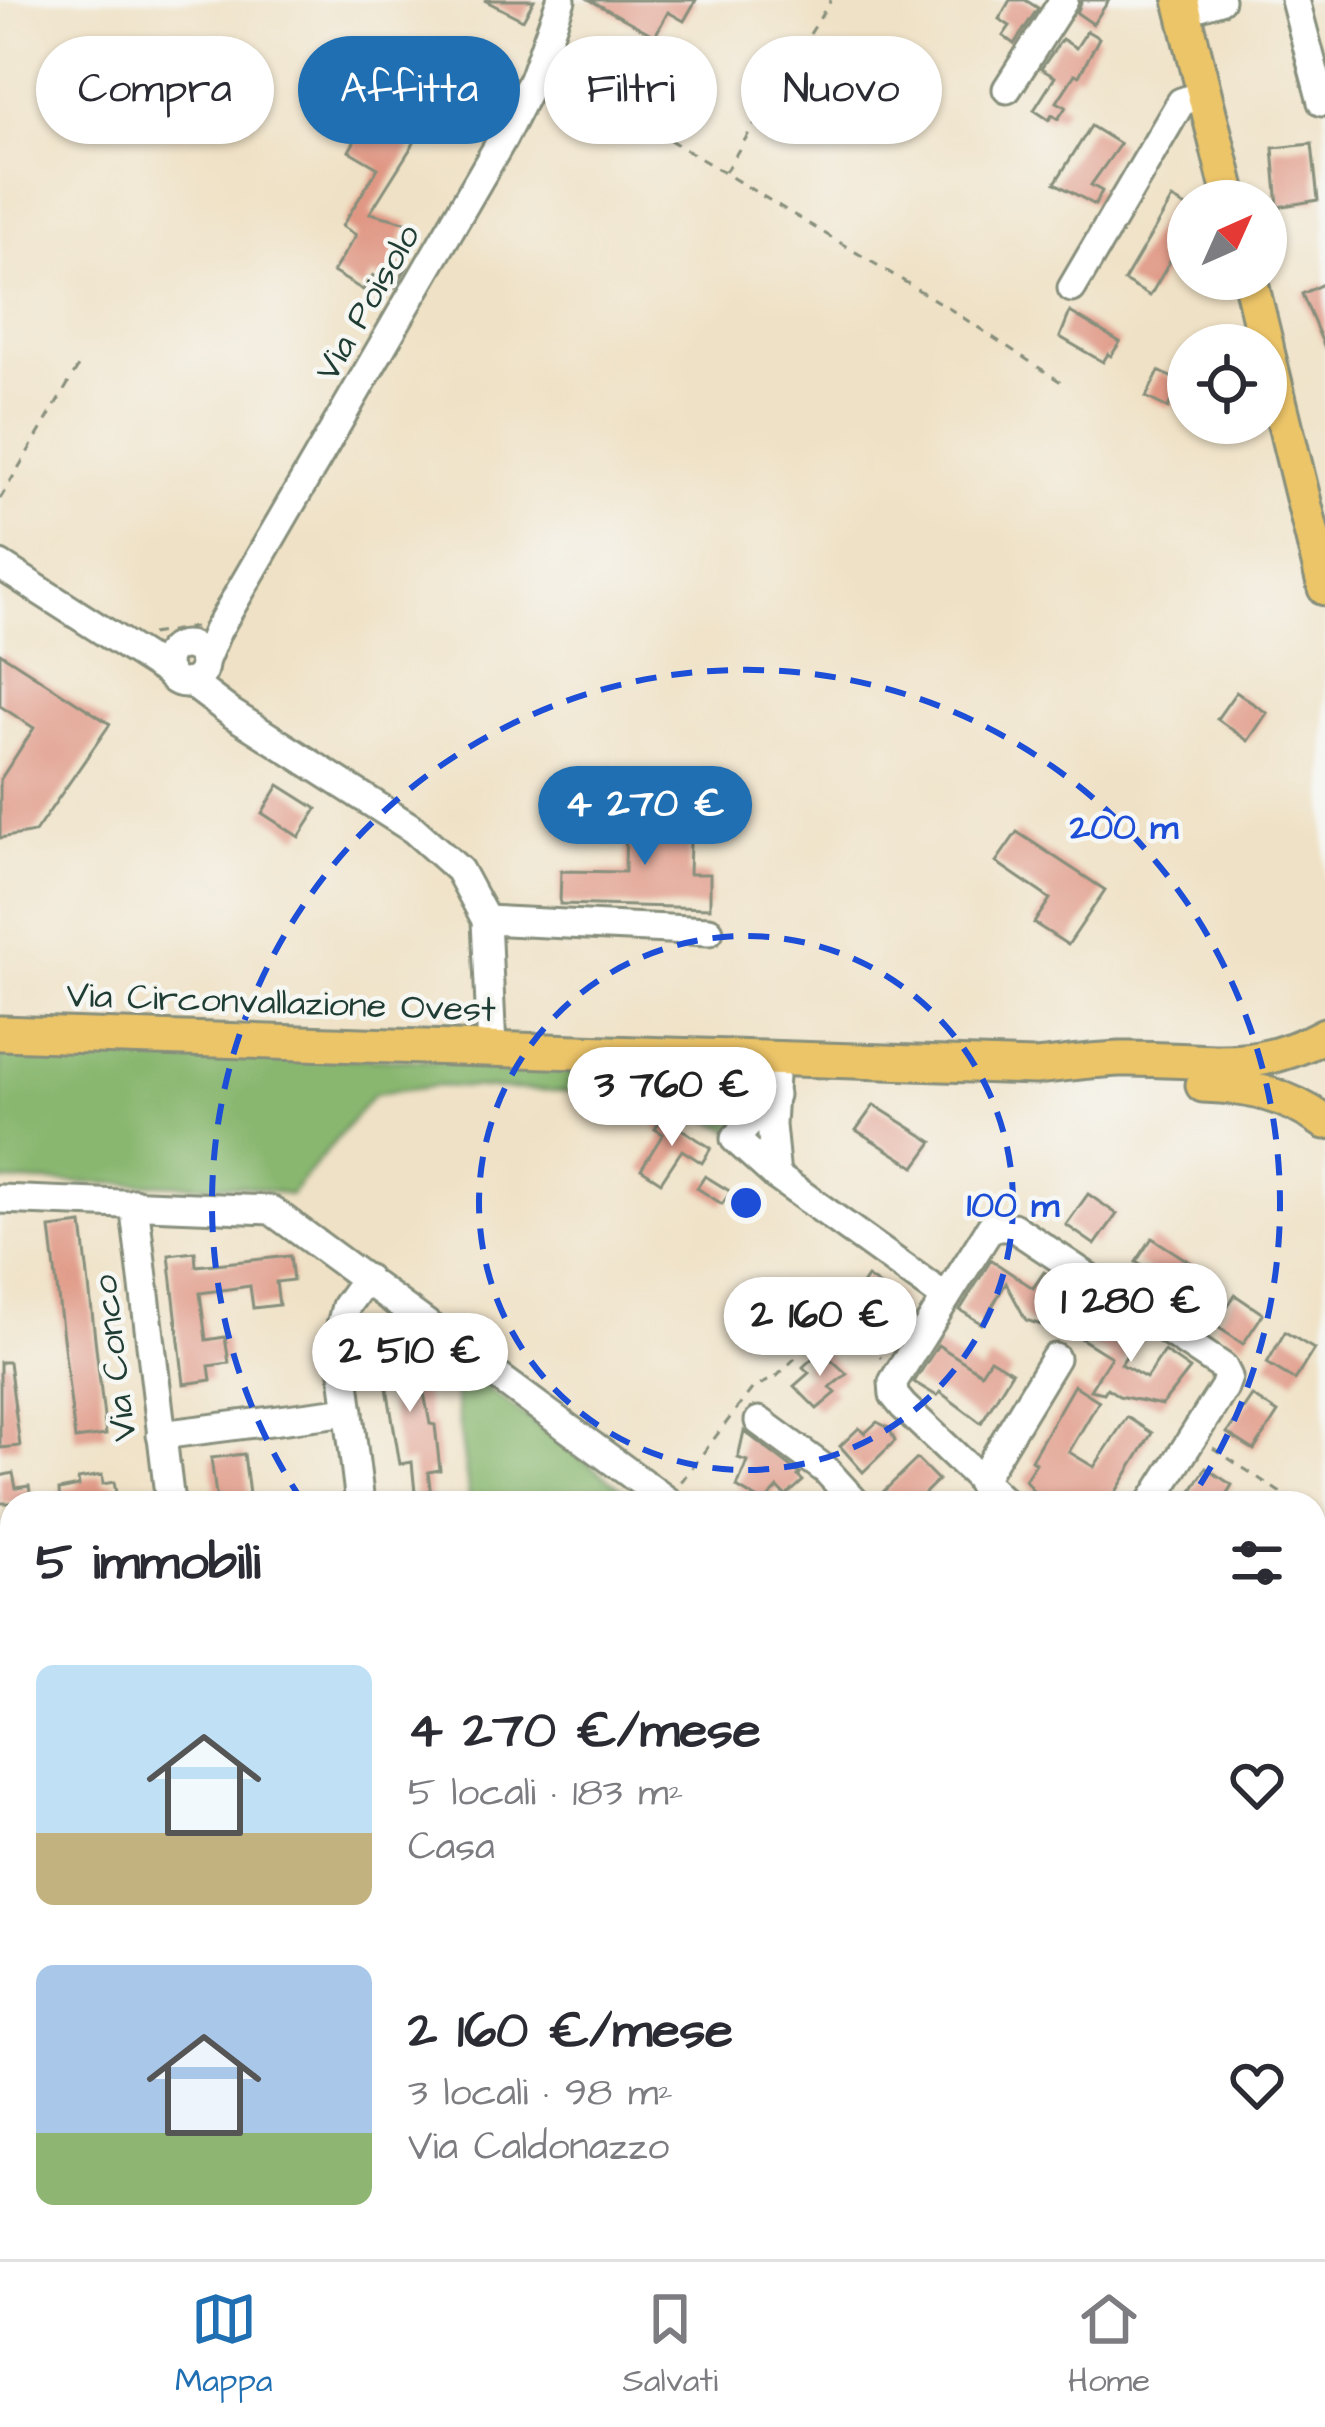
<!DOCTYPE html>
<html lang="it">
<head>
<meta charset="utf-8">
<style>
	body { margin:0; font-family:"Architects Daughter",sans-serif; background:#f7f7f7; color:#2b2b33; height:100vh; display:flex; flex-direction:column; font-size:45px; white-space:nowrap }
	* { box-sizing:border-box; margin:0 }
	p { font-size:39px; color:#7c7c81 }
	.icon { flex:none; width:66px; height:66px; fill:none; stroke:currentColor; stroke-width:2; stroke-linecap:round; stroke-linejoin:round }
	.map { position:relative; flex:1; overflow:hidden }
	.drawer { position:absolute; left:0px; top:1491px; width:1326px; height:768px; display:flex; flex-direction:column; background:#fff; border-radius:36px 36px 0 0; box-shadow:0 3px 9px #0004 }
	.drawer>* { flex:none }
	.top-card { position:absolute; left:36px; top:36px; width:1254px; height:108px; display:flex; gap:24px }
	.needle { width:78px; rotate:45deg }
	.controls { position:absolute; left:1167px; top:180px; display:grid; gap:24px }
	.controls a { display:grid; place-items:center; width:120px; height:120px; border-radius:50%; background:#fff; box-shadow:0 3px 9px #0004; font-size:60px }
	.price { position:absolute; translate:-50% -102px; padding:0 27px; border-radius:42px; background:#fff; color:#222; font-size:39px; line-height:78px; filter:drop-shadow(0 3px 6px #0008) }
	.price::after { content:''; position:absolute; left:50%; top:72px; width:36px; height:27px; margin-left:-18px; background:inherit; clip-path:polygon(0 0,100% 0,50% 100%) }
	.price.on { background:#1f6fb2; color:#fff }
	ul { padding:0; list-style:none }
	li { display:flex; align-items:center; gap:36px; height:300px; padding:0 36px }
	li span { display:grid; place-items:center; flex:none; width:336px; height:240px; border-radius:18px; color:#555 }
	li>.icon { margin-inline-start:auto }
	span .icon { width:144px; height:144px; fill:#fffc; stroke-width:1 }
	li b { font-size:51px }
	h2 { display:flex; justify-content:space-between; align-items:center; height:144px; padding:0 36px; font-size:51px }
	.pill { padding:0 42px; border-radius:54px; background:#fff; box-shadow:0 3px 9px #0004; font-size:42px; line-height:108px }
	.pill.on { background:#1f6fb2; color:#fff }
	.tab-bar { display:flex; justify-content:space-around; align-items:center; height:168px; border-top:3px solid #e1e1e2; background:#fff; font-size:33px; color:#7c7c81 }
	.tab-bar a { display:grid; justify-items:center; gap:6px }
	.tab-bar .on { color:#1f6fb2 }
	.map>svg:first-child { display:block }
</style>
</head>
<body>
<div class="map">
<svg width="1325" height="2259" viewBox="0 0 1325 2259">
	<rect width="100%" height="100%" fill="#f6f6f2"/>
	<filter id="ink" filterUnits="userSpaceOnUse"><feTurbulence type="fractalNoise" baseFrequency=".00833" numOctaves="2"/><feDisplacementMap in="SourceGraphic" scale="24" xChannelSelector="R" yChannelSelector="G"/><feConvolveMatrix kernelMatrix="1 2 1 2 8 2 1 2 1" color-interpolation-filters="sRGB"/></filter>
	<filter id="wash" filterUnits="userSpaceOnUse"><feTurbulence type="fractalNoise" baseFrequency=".004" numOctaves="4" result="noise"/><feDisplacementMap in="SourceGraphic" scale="48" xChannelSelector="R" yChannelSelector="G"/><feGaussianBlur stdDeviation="2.7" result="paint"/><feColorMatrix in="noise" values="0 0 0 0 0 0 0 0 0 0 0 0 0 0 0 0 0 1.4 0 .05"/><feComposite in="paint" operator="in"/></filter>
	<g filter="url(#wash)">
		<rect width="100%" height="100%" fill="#efe1c5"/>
		<path fill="#acd682" stroke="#668a5b" stroke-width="3" d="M 230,2247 L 466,2247 L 458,2259 L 236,2259 Z"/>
		<g fill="#89b770" stroke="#547a52" stroke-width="3">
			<path d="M 0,1047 L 757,1071 L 770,1086 L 734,1132 L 656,1095 L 437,1086 L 374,1094 L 290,1195 L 245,1186 L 0,1181 Z"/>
			<path d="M 450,1360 L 641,1503 L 470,1503 Z"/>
		</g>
		<g id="blocks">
			<g fill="#e09885">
				<path d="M 484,0 L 534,0 L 523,20 Z"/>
				<path d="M 590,0 L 696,0 L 684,21 L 668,12 L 655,36 Z"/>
				<path d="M 1010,0 L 1025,0 L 1038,8 L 1014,44 L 1003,36 L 1010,26 L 999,19 Z"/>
				<path d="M 1082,0 L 1109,0 L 1093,24 L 1077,13 Z"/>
				<path d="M 1087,31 L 1099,38 L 1079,76 L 1075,74 L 1057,102 L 1066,107 L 1058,119 L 1052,115 L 1049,120 L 1034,110 L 1055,77 L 1041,69 L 1062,39 L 1076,48 Z"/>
				<path d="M 378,100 L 424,127 L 370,213 L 409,223 L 392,257 L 407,267 L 395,288 L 373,275 L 363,290 L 333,272 L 356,235 L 342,226 L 378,168 L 349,151 Z"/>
				<path d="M 1091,126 L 1120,144 L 1091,185 L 1102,191 L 1095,205 L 1055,183 Z"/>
				<path d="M 1312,144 L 1318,200 L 1278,207 L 1273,148 Z"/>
				<path d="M 1172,199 L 1188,208 L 1188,230 L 1150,296 L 1124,281 Z"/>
				<path d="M 1325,283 L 1325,348 L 1302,294 Z"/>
				<path d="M 1070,312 L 1120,342 L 1111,356 L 1108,354 L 1103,362 L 1060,337 Z"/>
				<path d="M 1159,371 L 1188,386 L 1188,412 L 1170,403 L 1168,408 L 1146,397 Z"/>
				<path d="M 0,653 L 110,724 L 35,832 L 0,838 L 0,780 L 34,728 L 0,706 Z"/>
				<path d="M 1236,692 L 1267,713 L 1248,741 L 1217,719 Z"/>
				<path d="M 279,785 L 317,809 L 299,837 L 262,813 Z"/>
				<path d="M 626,809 L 691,811 L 689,874 L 710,874 L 710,908 L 560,904 L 561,871 L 625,872 Z"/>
				<path d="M 1017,832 L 1105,890 L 1068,945 L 1034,923 L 1050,899 L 996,862 Z"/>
				<path d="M 874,1105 L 933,1142 L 915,1167 L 856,1130 Z"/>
				<path d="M 663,1117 L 711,1148 L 702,1163 L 682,1150 L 661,1182 L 641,1169 L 663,1134 L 655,1129 Z"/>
				<path d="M 705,1176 L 731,1192 L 722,1204 L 697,1188 Z"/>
				<path d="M 1088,1194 L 1117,1214 L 1095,1245 L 1066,1225 Z"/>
				<path d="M 82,1224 L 106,1435 L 75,1439 L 50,1228 Z"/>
				<path d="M 1152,1238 L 1199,1268 L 1183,1293 L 1136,1262 Z"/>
				<path d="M 195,1252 L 196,1266 L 290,1256 L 293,1280 L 276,1282 L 279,1305 L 253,1308 L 250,1286 L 200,1293 L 206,1340 L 225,1337 L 229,1363 L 209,1366 L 211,1380 L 184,1384 L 169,1255 Z"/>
				<path d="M 991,1260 L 1033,1288 L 1044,1272 L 1071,1289 L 1057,1311 L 1051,1308 L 1041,1325 L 1026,1320 L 1006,1283 L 982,1324 L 960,1310 Z"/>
				<path d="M 867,1277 L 900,1299 L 880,1329 L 847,1307 Z"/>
				<path d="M 1235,1295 L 1263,1314 L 1243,1344 L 1215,1325 Z"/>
				<path d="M 1100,1311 L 1139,1336 L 1121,1364 L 1146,1378 L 1164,1351 L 1190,1369 L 1162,1405 L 1119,1396 L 1107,1388 L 1104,1393 L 1090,1390 L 1111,1357 L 1082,1339 Z"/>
				<path d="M 1285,1332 L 1314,1349 L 1295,1380 L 1267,1363 Z"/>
				<path d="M 414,1341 L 430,1424 L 435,1425 L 440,1470 L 428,1472 L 432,1503 L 416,1503 L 412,1462 L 400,1464 L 385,1376 L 378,1377 L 376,1359 L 386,1358 L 385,1344 Z"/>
				<path d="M 938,1345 L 981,1373 L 990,1359 L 1012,1372 L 981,1423 L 940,1392 L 937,1396 L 914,1382 Z"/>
				<path d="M 821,1350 L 847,1374 L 830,1387 L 836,1393 L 817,1409 L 794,1386 L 809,1373 L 803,1367 Z"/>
				<path d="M 0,1362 L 9,1362 L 20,1446 L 0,1448 Z"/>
				<path d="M 1074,1385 L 1099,1401 L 1069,1452 L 1094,1467 L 1127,1417 L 1152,1433 L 1109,1503 L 1068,1503 L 1071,1497 L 1034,1492 L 1025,1480 L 1036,1463 L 1031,1460 Z"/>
				<path d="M 1252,1396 L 1278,1413 L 1254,1450 L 1227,1433 Z"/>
				<path d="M 877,1422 L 889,1428 L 895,1441 L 863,1472 L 840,1446 L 859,1428 L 865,1433 Z"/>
				<path d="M 744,1431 L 800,1474 L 798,1476 L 803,1481 L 786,1496 L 778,1488 L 764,1503 L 737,1487 L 747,1461 L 738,1458 Z"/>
				<path d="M 244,1454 L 250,1503 L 217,1503 L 211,1458 Z"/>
				<path d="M 917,1459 L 938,1480 L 915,1503 L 894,1503 L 883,1492 Z"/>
				<path d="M 1206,1468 L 1232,1485 L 1221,1503 L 1184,1503 Z"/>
				<path d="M 13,1473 L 16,1488 L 29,1486 L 32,1503 L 0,1503 L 0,1476 Z"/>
				<path d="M 102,1475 L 103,1484 L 114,1482 L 118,1503 L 60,1503 L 59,1490 L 79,1486 L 78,1479 Z"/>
			</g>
		</g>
	</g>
	<g filter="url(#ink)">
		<use href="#blocks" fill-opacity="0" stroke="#878f7c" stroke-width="3"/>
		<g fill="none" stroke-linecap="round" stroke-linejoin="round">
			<defs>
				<g id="minor">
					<path d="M 1295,0 L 1322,102"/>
					<path d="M 1184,11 L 1220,0"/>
					<path d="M 1007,89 L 1064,0"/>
					<path d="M 1072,288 L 1181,102 L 1204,94"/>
					<path d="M 0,565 L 169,673"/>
					<circle cx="185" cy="664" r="19"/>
					<path d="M 204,662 L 217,631 L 503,138 L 533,79 L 561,0"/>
					<path d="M 190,682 L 231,713 L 413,829 L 459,870 L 486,920 L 492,1049"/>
					<path d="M 486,920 L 709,931"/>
					<path d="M 775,1059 L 771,1125 L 776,1176 L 946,1298"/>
					<path d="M 774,1095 L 735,1139 L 776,1176"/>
					<path d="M 0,1199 L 271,1210 L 670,1503"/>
					<path d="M 134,1203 L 170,1503"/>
					<path d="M 759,1421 L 826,1470 L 856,1503"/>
					<path d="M 161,1435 L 349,1411"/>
					<path d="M 980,1482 L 1055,1358"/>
					<path d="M 360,1503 L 339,1333 L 346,1306 L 366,1278"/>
					<path d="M 1005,1503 L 903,1406 L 894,1395 L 893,1382 L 991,1227 L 1013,1227 L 1223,1367 L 1228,1377 L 1224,1388 L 1151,1503"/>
					<path d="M 903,2247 L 916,2259"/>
					<path d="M 958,2247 L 969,2259"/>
					<path d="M 1201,2247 L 1218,2259"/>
					<path d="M 158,2259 L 179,2247"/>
					<path d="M 644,2259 L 652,2247"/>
				</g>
				<g id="major">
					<path d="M 1181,0 L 1231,201"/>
					<path d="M 1250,279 L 1266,345"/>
					<path d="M 1266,347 L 1325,588"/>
					<path d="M 0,1033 L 1035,1067 C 1063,1064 1092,1060 1120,1059 C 1202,1057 1247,1077 1325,1035"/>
					<path d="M 1203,1085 C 1251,1087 1285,1094 1325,1122"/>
					<path d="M 1314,1853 L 1325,1821"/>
					<path d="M 1109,2259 L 1116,2247"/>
				</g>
			</defs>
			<use href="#minor" stroke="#878f7c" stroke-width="33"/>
			<use href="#major" stroke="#878f7c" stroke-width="39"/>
			<g stroke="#878f7c" stroke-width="3" stroke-dasharray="9 9" stroke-linecap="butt">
				<path d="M 562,75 L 950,309 L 1064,384"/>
				<path d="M 725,172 L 831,0"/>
				<path d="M 0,499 L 81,362"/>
				<path d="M 151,634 L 195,627"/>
				<path d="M 1213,1448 L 1296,1503"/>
				<path d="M 681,1482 L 752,1389 L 776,1377 L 837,1317 L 881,1358"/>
				<path d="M 1314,1514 L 1325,1521"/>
				<path d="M 0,1822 L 12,1820"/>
				<path d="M 1314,1898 L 1323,1877"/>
				<path d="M 0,1989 L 4,2008 L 12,2007"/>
				<path d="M 0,2059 L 7,2053 L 4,2008"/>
				<path d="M 216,2247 L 222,2259"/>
			</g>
			<use href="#minor" stroke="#fff" stroke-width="27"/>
			<use href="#major" stroke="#edc569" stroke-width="33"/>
		</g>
	</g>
	<g fill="none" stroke="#1d4ed8" stroke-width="6" stroke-dasharray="21 15">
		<circle cx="746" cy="1203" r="267"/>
		<path d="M303 1502A534 534 0 1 1 1189 1502"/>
	</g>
	<g text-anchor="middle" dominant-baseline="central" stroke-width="9" stroke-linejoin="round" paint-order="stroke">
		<g font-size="36" fill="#1f3d34" stroke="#f6f6f2">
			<text transform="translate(368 303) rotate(-60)">Via Poisolo</text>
			<text transform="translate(281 1003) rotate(2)">Via Circonvallazione Ovest</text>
			<text transform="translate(115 1358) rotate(-97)">Via Conco</text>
		</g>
	</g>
	<circle cx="746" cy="1203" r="18" fill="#1d4ed8" stroke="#f6f6f2" stroke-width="6"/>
	<g font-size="36" text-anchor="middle" font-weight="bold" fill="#1d4ed8" stroke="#f6f6f2" stroke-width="9" stroke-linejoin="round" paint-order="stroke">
		<text x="1124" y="838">200 m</text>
		<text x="1013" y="1216">100 m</text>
	</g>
</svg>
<div class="controls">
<a><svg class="needle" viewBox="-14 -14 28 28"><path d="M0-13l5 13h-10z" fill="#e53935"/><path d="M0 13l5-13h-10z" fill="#7c7c81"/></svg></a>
<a><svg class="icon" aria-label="locate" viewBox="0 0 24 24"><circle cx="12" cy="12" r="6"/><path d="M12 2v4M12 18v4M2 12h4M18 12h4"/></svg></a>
</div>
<b class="price on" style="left:645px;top:868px">4 270 €</b>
<b class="price" style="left:672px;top:1149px">3 760 €</b>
<b class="price" style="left:1131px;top:1365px">1 280 €</b>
<b class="price" style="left:820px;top:1379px">2 160 €</b>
<b class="price" style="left:410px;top:1415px">2 510 €</b>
<div class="top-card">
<a class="pill">Compra</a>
<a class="pill on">Affitta</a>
<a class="pill">Filtri</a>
<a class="pill">Nuovo</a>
</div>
<section class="drawer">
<h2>5 immobili<svg class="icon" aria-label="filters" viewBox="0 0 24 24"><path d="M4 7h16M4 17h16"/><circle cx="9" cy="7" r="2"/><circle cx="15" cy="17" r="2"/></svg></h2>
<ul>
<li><span style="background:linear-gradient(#bfe0f5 70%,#c2b280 0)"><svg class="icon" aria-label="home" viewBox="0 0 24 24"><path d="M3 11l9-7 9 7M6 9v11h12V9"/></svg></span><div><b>4 270 €/mese</b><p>5 locali · 183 m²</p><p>Casa</p></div><svg class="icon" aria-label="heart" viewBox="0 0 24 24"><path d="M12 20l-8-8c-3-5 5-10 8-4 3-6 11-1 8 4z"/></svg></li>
<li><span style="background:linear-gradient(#a9c7e8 70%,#8fb573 0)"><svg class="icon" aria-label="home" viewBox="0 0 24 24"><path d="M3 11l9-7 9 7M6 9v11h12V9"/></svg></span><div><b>2 160 €/mese</b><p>3 locali · 98 m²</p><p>Via Caldonazzo</p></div><svg class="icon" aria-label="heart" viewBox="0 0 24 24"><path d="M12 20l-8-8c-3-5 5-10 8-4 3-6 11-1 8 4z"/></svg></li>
</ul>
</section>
</div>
<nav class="tab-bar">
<a class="on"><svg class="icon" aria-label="map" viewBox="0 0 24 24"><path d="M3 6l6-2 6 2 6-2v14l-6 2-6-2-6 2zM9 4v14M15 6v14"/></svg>Mappa</a>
<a><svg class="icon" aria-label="saved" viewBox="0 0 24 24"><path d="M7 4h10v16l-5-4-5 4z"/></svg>Salvati</a>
<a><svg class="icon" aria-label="home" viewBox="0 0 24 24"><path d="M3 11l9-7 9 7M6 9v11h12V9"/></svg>Home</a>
</nav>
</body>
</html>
